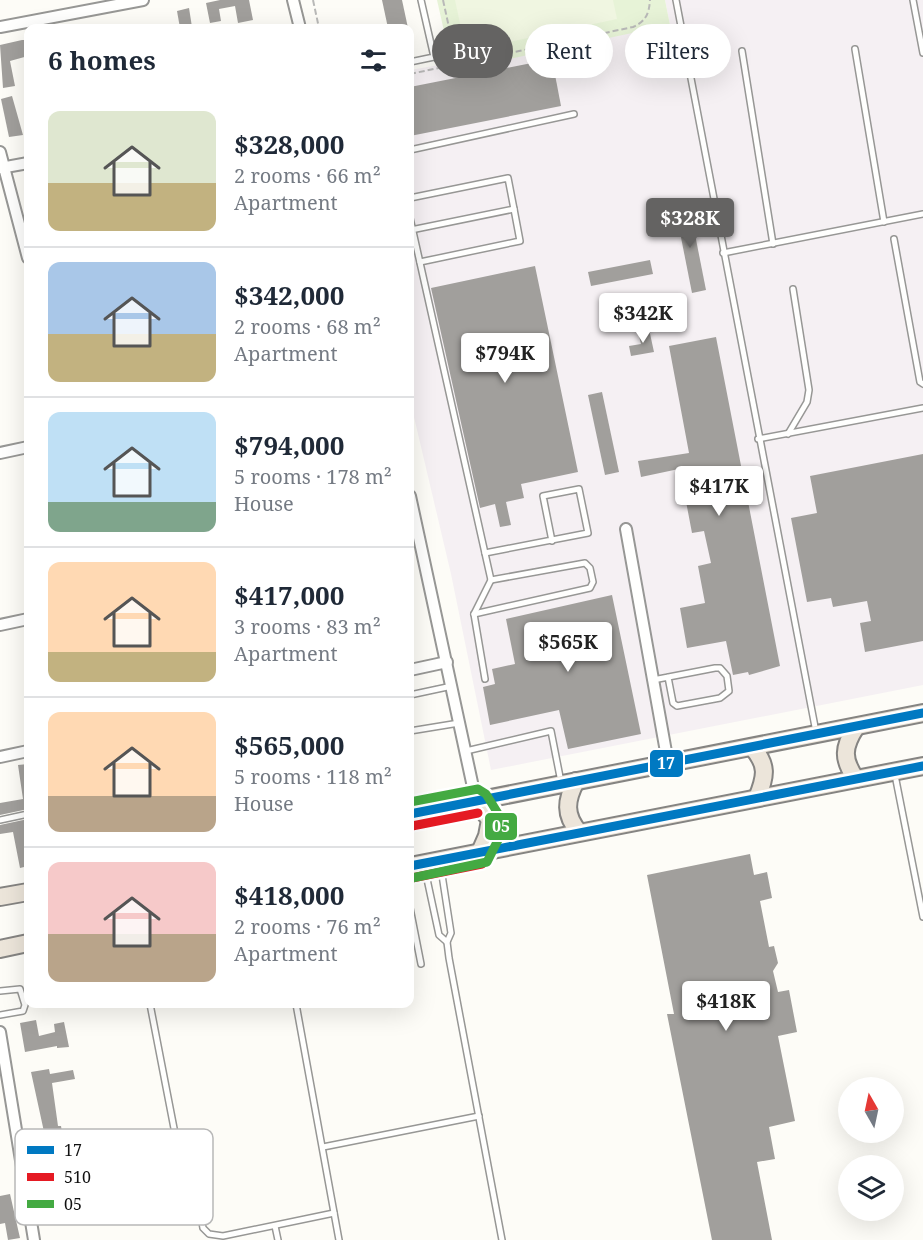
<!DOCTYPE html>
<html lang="en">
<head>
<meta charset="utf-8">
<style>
	body { margin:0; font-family:"Noto Serif",serif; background:#f2f2f3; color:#1f2937; height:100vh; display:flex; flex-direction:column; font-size:22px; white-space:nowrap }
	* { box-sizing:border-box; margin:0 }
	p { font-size:20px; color:#747a83 }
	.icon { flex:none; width:33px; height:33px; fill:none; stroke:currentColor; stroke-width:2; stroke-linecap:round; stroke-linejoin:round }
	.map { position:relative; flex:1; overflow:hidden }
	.panel { position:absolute; left:24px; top:24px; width:390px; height:984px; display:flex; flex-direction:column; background:#fff; border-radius:12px; box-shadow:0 6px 24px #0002 }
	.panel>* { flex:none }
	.banner { position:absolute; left:432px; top:24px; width:400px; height:54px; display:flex; gap:12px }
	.needle { width:39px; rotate:351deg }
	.buttons { position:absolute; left:838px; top:1077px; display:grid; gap:12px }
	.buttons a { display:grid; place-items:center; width:66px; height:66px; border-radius:50%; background:#fff; box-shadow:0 6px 24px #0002; font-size:30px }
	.price { position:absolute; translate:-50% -51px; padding:0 14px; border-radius:6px; background:#fff; color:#222; font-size:20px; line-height:39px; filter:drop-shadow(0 2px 3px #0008) }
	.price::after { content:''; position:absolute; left:50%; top:36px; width:18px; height:14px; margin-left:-9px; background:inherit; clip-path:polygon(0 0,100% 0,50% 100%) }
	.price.current { background:#646362; color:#fff }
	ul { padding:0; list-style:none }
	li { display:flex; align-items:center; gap:18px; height:150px; padding:0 24px }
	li+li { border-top:2px solid #e0e1e3 }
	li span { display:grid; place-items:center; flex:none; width:168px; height:120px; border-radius:12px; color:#555 }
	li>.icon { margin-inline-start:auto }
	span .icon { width:72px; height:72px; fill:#fffc; stroke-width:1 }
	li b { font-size:26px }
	h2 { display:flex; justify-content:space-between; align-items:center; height:72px; padding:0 24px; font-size:26px }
	.tag { padding:0 21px; border-radius:27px; background:#fff; box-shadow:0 6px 24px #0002; font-size:21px; line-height:54px }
	.tag.current { background:#646362; color:#fff }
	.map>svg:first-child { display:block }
</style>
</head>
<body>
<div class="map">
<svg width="923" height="1240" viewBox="0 0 923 1240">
	<rect width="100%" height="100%" fill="#fdfcf7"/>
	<path fill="#f5f0f3" d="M 665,0 L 923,0 L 923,685 L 491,770 L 451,574 L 410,400 L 410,70 L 670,25 Z"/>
	<path fill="#e7f3d7" d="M 437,0 L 665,0 L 670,25 L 453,71 Z"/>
	<path fill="#f0f6e1" d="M 455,0 L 613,0 L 617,19 L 476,49 L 464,42 Z"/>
	<g fill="#a19f9c">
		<path d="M 220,0 L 249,0 L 253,20 L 238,23 L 235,6 L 219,9 L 221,21 L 210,23 L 206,3 Z"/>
		<path d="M 382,0 L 402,0 L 408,28 L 388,28 Z"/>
		<path d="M 189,8 L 192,27 L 180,28 L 177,11 Z"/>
		<path d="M 22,40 L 28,40 L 28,56 L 10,61 L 15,86 L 3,88 L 0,45 Z"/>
		<path d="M 552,59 L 561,106 L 410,136 L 410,87 Z"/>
		<path d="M 12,96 L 23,135 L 9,137 L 1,99 Z"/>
		<path d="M 689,204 L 706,290 L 692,293 L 675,207 Z"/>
		<path d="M 650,260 L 653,274 L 591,286 L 588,272 Z"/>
		<path d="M 535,266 L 578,472 L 521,484 L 524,498 L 506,502 L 511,525 L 500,527 L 495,504 L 480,508 L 431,288 Z"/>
		<path d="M 649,329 L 654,352 L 631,356 L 629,346 L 641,344 L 638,332 Z"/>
		<path d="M 716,337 L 780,666 L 749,675 L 748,672 L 733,675 L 726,641 L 687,648 L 680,608 L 705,603 L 698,566 L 711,563 L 704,531 L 692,533 L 684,491 L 697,488 L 693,466 L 641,477 L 638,461 L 689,453 L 669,346 Z"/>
		<path d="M 602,392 L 619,472 L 605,475 L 588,395 Z"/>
		<path d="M 923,454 L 923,641 L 865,652 L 860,623 L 871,621 L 867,601 L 833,607 L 831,598 L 807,602 L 791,518 L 817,513 L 810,476 Z"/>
		<path d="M 612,595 L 641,734 L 568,749 L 559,710 L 490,725 L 483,687 L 495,684 L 492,669 L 515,664 L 506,619 Z"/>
		<path d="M 28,764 L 28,809 L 0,815 L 0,803 L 23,799 L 18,765 Z"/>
		<path d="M 28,819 L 28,866 L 20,868 L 13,832 L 0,834 L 0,825 Z"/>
		<path d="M 750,854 L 754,875 L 767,872 L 772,898 L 760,901 L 769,947 L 774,946 L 778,963 L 773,971 L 778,992 L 789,990 L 797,1032 L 778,1036 L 795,1121 L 769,1127 L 775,1159 L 757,1162 L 772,1240 L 712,1240 L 667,1014 L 674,1014 L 647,875 Z"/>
		<path d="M 36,1020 L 39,1036 L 55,1032 L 54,1024 L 64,1022 L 69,1047 L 57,1048 L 57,1046 L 25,1052 L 20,1023 Z"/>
		<path d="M 49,1069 L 50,1074 L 73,1070 L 75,1079 L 52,1083 L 58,1126 L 61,1126 L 63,1138 L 46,1141 L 31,1072 Z"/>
		<path d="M 10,1194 L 20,1238 L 8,1240 L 5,1223 L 0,1224 L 0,1196 Z"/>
	</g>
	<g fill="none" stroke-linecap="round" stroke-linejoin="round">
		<defs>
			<g id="service">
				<path d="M 676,0 L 816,732"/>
				<path d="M 913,0 L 923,53"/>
				<path d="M 855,49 L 884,222"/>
				<path d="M 742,51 L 773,244"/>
				<path d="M 410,62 L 434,57 L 421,0"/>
				<path d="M 410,150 L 574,114"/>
				<path d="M 410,198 L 508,178 L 514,209"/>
				<path d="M 410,218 L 491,580 L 585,563 L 590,568 L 593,582 L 590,588 L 474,614 L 485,679"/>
				<path d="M 411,230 L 514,209 L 520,241 L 420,262"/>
				<path d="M 894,239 L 920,382 L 923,384"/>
				<path d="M 723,253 L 923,214"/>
				<path d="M 788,434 L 807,402 L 809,390 L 793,289"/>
				<path d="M 758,439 L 923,408"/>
				<path d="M 485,553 L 588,533 L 579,489 L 543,496 L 552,541"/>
				<path d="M 474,614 L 491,580"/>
				<path d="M 653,680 L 715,668 L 720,668 L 727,676 L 729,691 L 720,698 L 677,706 L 673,703 L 668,677"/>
				<path d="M 410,695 L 452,686"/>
				<path d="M 410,731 L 459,723"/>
				<path d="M 466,751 L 551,731 L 561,782"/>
				<path d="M 895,775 L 923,917"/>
				<path d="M 0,820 L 28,814"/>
				<path d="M 440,862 L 451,933 L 447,942 L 449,958 L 502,1240"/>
				<path d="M 424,865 L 439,935 L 447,942"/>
				<path d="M 410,908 L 421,964"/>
				<path d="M 0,991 L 20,989 L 25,1005 L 23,1011 L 0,1015"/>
				<path d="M 150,1004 L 178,1149 L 181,1164 L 194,1178 L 203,1228 L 209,1234 L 223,1236 L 334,1213"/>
				<path d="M 296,1004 L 339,1240"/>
				<path d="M 323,1147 L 479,1116"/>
				<path d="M 275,1226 L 278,1240"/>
			</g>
			<g id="minor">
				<path d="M 293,0 L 300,28"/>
				<path d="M 0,27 L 143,0"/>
				<path d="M 0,152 L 28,258"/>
				<path d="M 0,168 L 28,163"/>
				<path d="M 0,453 L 28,447"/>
				<path d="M 410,496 L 476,801"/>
				<path d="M 626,529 L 668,763"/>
				<path d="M 0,625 L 28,619"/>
				<path d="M 410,670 L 447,662"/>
				<path d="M 0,757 L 28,751"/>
				<path d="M 0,1032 L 34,1240"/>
			</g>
			<g id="trunk">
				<path d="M 856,727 C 843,747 842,759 856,779"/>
				<path d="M 752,747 C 768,765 766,776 757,798"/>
				<path d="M 576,781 C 566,800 564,815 579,832"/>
				<path d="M 476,801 L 490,820 L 487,836 L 480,852"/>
				<path d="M 410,814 L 923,713"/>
				<path d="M 410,866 L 923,766"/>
				<path d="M 0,897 L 28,892"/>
				<path d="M 0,949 L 28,943"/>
			</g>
		</defs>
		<use href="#service" stroke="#979795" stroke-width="8"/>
		<use href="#minor" stroke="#979795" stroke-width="14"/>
		<use href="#trunk" stroke="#858482" stroke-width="20"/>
		<g stroke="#b9b9b8" stroke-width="2" stroke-dasharray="6 3" stroke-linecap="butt">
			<path d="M 313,0 L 319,28"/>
			<path d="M 443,0 L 457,64"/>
			<path d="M 410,74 L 633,27 C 646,21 649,14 650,0"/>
		</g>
		<use href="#service" stroke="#fffffe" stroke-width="5"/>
		<use href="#minor" stroke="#fffffe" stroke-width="10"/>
		<use href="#trunk" stroke="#ece5da" stroke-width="16"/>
		<defs>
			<g id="bus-1">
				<path d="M 410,814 L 923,713"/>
				<path d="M 410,866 L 923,766"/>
			</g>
			<g id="bus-2">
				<path d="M 412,826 L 478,813"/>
				<path d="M 412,878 L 482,864"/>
			</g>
			<path id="bus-3" d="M 410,802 L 478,789 L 486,794 L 502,820 L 498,840 L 487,862 L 412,878"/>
		</defs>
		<use href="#bus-1" stroke="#fff" stroke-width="14"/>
		<use href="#bus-2" stroke="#fff" stroke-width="14"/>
		<use href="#bus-3" stroke="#fff" stroke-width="14"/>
		<use href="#bus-1" stroke="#0079c2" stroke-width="9"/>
		<use href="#bus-2" stroke="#e51a23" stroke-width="9"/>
		<use href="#bus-3" stroke="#44aa42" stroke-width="9"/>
	</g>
	<rect x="15" y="1129" width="198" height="96" rx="9" fill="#fff" stroke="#b8b8b8" stroke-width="1.5"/>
	<rect x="27" y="1146" width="27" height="8" fill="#0079c2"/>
	<rect x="27" y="1173" width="27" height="8" fill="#e51a23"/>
	<rect x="27" y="1200" width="27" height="8" fill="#44aa42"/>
	<g font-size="16" fill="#111">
		<text x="64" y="1156">17</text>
		<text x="64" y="1183">510</text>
		<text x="64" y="1210">05</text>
	</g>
	<g stroke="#fff" stroke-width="2">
		<rect x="649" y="749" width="35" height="29" rx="6" fill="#0079c2"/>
		<rect x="484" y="812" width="34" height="29" rx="6" fill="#44aa42"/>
	</g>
	<g font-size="16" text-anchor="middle" font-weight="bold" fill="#fff">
		<text x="666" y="769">17</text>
		<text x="501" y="832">05</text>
	</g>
</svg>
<div class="buttons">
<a><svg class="needle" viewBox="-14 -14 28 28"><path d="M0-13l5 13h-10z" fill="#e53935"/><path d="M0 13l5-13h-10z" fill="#747a83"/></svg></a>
<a><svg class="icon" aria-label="layers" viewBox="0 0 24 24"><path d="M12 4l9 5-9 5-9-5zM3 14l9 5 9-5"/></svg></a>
</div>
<b class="price current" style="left:690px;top:249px">$328K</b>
<b class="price" style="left:643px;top:344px">$342K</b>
<b class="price" style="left:505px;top:384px">$794K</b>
<b class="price" style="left:719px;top:517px">$417K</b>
<b class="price" style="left:568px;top:673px">$565K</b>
<b class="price" style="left:726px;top:1032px">$418K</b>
<div class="banner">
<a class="tag current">Buy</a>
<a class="tag">Rent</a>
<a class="tag">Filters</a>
</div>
<section class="panel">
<h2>6 homes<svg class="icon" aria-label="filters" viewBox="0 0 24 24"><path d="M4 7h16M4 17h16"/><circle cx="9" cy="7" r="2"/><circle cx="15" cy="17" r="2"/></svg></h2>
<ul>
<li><span style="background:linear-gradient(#dfe7d0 60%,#c2b280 0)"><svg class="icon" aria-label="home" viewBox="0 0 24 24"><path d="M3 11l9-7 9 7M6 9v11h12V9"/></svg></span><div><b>$328,000</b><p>2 rooms · 66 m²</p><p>Apartment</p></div></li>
<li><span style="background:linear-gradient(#a9c7e8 60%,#c2b280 0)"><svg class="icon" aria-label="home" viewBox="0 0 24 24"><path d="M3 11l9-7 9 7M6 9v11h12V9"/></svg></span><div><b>$342,000</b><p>2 rooms · 68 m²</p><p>Apartment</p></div></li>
<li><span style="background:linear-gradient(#bfe0f5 75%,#7fa58c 0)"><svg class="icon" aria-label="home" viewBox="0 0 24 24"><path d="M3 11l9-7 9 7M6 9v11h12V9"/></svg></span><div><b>$794,000</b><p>5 rooms · 178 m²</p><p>House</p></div></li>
<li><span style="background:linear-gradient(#ffd9b3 75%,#c2b280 0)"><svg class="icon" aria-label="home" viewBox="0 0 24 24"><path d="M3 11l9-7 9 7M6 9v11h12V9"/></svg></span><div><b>$417,000</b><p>3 rooms · 83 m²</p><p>Apartment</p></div></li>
<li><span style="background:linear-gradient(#ffd9b3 70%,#b9a48a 0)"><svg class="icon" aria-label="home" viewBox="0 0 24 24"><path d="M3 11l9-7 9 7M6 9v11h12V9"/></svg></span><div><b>$565,000</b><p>5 rooms · 118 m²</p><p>House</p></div></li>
<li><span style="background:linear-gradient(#f6c9c9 60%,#b9a48a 0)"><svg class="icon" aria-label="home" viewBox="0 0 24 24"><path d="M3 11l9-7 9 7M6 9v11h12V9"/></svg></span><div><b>$418,000</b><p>2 rooms · 76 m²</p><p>Apartment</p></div></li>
</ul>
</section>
</div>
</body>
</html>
